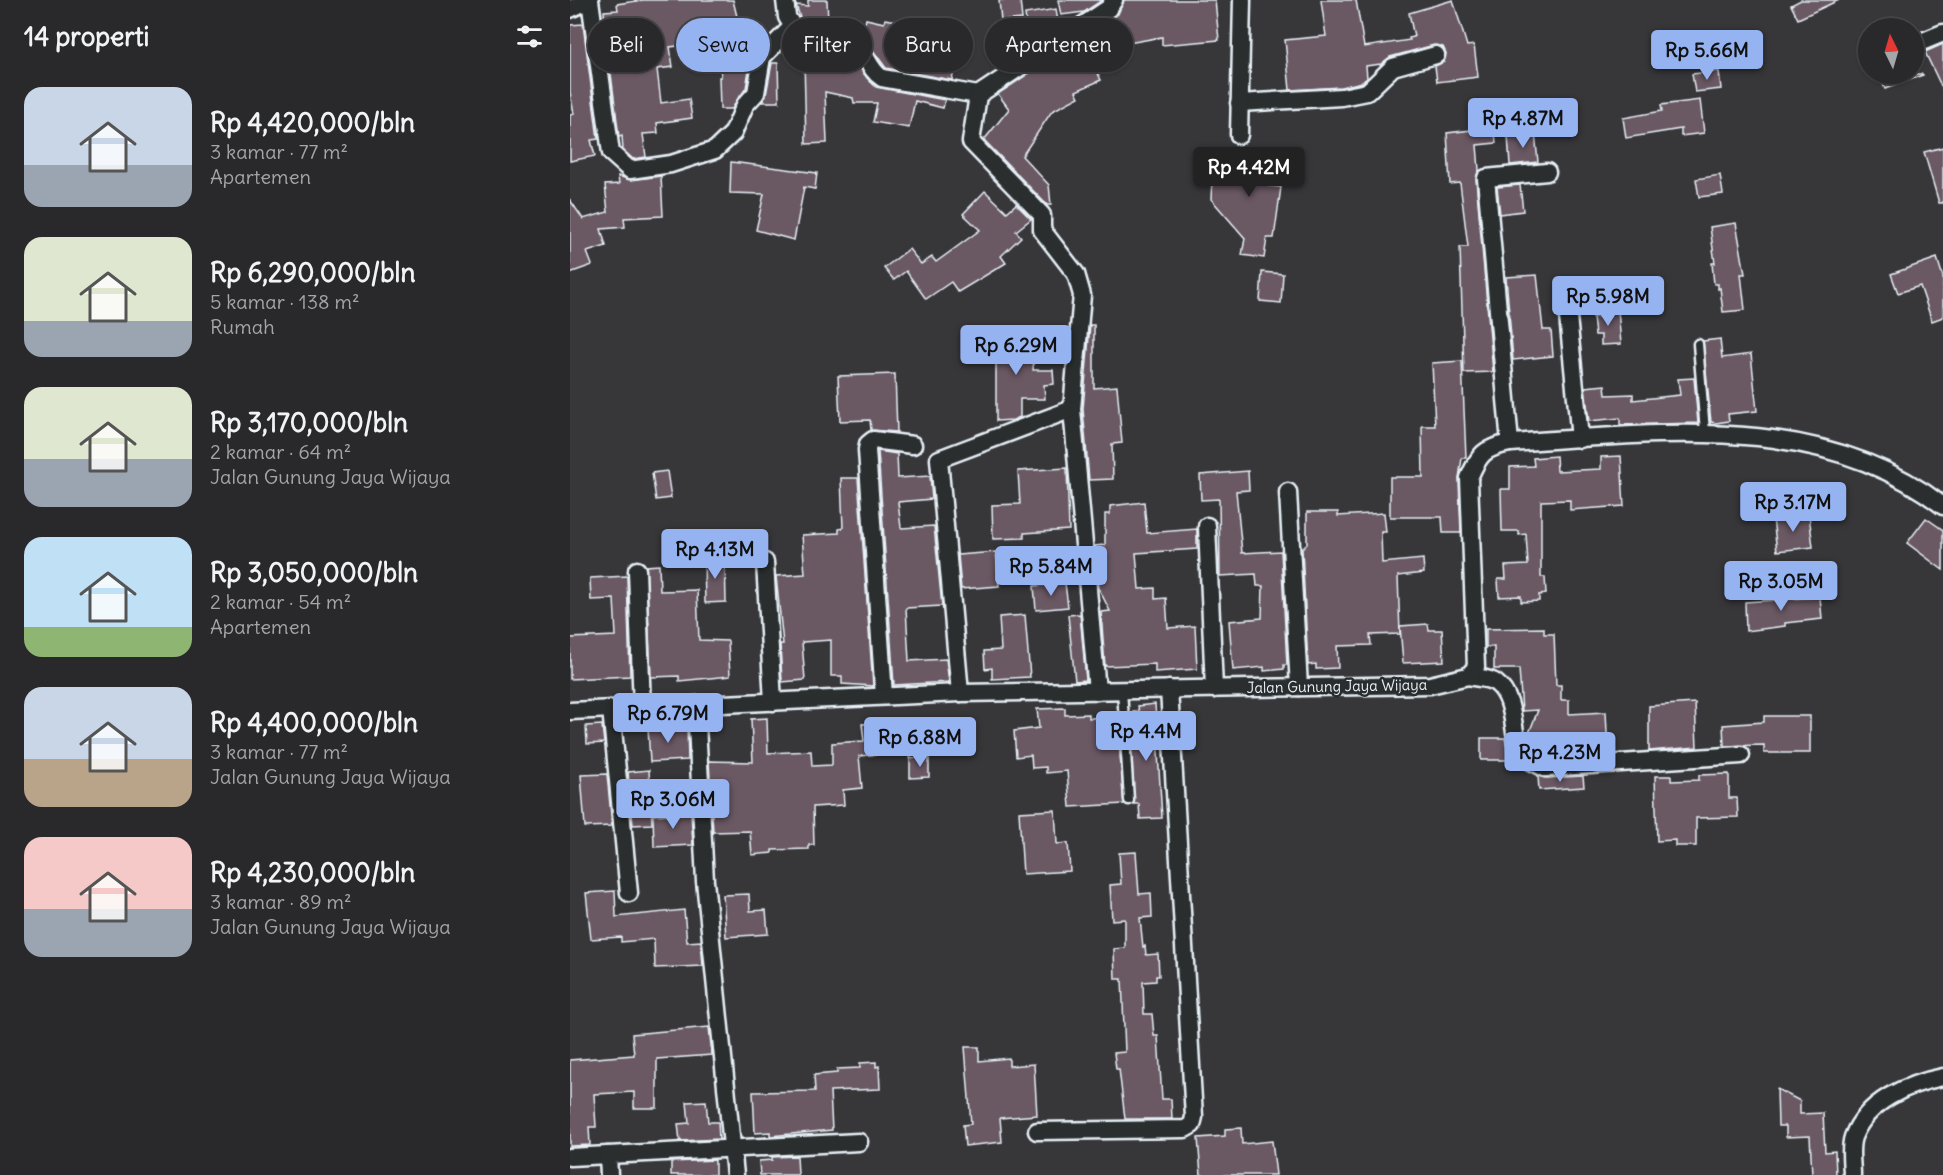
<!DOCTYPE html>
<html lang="id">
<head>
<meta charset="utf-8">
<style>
	body { margin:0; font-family:Delius,sans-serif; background:#353437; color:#f1f3f6; height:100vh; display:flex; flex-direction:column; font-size:22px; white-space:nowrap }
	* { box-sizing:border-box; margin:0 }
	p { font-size:20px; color:#a5a6a9 }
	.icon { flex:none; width:33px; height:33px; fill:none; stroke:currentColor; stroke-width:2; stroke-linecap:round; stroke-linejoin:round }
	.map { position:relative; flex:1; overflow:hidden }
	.drawer { display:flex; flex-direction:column; background:#29282b; width:570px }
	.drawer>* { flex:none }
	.hud { position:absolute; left:18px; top:18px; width:570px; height:54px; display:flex; gap:12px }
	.needle { width:39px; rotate:355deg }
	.buttons { position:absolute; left:1288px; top:18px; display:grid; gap:12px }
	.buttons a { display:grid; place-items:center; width:66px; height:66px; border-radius:50%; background:#29282b; box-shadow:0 2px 4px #0004,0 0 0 2px #454447; font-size:30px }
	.price { position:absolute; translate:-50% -51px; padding:0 14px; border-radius:6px; background:#95b2f1; color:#111; font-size:20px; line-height:39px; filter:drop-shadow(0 2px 3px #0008) }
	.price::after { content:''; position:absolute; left:50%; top:36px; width:18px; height:14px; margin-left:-9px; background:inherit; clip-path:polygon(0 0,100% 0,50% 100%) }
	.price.active { background:#222; color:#fff }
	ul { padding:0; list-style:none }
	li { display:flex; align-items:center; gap:18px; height:150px; padding:0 24px }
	li span { display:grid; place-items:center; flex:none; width:168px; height:120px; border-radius:18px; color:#555 }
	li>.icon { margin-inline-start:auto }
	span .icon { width:72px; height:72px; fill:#fffc; stroke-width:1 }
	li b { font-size:26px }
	h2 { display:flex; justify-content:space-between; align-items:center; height:72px; padding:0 24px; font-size:26px }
	.pill { padding:0 21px; border-radius:27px; background:#29282b; box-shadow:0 2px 4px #0004,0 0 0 2px #454447; font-size:21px; line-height:54px }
	.pill.active { background:#95b2f1; color:#111 }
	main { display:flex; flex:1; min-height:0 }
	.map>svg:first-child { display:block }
</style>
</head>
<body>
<main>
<section class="drawer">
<h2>14 properti<svg class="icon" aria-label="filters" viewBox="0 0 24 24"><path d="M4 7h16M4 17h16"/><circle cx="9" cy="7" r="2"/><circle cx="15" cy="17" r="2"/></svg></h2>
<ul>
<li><span style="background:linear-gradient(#c9d6e8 65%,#9aa5b1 0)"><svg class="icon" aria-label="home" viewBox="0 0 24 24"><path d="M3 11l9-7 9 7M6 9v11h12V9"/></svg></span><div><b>Rp 4,420,000/bln</b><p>3 kamar · 77 m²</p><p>Apartemen</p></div></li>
<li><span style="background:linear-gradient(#dfe7d0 70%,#9aa5b1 0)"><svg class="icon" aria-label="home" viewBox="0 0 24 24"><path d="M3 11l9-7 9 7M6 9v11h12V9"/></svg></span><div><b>Rp 6,290,000/bln</b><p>5 kamar · 138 m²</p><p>Rumah</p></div></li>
<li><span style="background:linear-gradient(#dfe7d0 60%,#9aa5b1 0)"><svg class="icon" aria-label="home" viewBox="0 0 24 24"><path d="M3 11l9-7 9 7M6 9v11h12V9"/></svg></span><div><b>Rp 3,170,000/bln</b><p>2 kamar · 64 m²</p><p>Jalan Gunung Jaya Wijaya</p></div></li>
<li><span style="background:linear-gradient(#bfe0f5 75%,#8fb573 0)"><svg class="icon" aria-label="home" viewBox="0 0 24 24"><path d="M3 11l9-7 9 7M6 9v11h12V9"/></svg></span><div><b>Rp 3,050,000/bln</b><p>2 kamar · 54 m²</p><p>Apartemen</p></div></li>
<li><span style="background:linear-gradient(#c9d6e8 60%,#b9a48a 0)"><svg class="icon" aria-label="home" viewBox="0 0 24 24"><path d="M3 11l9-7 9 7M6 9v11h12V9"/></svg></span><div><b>Rp 4,400,000/bln</b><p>3 kamar · 77 m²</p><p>Jalan Gunung Jaya Wijaya</p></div></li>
<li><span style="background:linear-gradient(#f6c9c9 60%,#9aa5b1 0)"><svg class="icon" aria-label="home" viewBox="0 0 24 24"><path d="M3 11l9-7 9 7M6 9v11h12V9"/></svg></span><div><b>Rp 4,230,000/bln</b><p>3 kamar · 89 m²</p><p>Jalan Gunung Jaya Wijaya</p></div></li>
</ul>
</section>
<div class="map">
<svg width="1373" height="1175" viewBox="0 0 1373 1175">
	<rect width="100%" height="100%" fill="#373639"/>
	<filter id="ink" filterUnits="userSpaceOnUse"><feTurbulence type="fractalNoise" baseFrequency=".0167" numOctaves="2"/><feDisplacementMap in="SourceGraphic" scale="12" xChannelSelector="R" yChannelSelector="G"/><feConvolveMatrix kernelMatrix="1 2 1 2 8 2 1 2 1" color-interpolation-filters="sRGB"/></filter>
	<g filter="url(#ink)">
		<g fill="#6a5963" stroke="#e8f1f8" stroke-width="1.5">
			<path d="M 73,0 L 163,0 L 169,25 L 176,25 L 180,64 L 176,88 L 162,109 L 150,109 L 149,77 L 151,77 L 148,41 L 100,47 L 103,67 L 87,69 L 91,103 L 119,99 L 122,118 L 87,123 L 88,133 L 73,134 L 76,157 L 63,159 L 53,150 L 52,136 L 49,137 L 39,58 L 55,57 L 50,25 L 35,26 L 34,11 L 48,10 L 47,4 Z"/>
			<path d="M 238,0 L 257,0 L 258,22 L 231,20 L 226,5 L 238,6 Z"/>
			<path d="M 429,0 L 450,0 L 452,19 L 431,21 Z"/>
			<path d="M 488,0 L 532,0 L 514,12 L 491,15 Z"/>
			<path d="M 554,0 L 645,0 L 649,40 L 592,45 L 592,37 L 547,45 L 551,57 L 524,65 L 531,80 L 506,91 L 509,97 L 482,111 L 452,156 L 479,185 L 481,205 L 477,205 L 414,140 L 439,109 L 428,94 L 491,52 L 548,23 L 532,25 L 548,14 Z"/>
			<path d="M 751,0 L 786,0 L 794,47 L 840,40 L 839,38 L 844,37 L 839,13 L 883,0 L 897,46 L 904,45 L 908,77 L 867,82 L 865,66 L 874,62 L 876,53 L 873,47 L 864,45 L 820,57 L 811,64 L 796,66 L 797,78 L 792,82 L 771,87 L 720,90 L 715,40 L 756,36 Z"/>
			<path d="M 1231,0 L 1269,0 L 1228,19 L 1221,5 Z"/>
			<path d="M 486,9 L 489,29 L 484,32 L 458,36 L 455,14 Z"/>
			<path d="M 263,18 L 295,23 L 296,19 L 314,23 L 315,19 L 334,22 L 352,26 L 351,30 L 390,37 L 382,80 L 316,68 L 291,34 L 262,23 Z"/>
			<path d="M 13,24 L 28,139 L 21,140 L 25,156 L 0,161 L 0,115 L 4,114 L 0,92 L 0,25 Z"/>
			<path d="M 1373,44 L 1373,90 L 1355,52 Z"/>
			<path d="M 234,59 L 285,69 L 286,62 L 297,78 L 306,87 L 375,100 L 373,108 L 345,101 L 339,128 L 303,122 L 307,103 L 284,103 L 283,98 L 255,92 L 257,143 L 236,144 Z"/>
			<path d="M 202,63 L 208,63 L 209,102 L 192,102 L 196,95 Z"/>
			<path d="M 1149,71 L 1151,89 L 1125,92 L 1122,74 Z"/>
			<path d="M 1309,74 L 1352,74 L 1353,75 L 1315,89 Z"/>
			<path d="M 1130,100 L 1134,133 L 1111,136 L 1111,129 L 1056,138 L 1053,118 L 1092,111 L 1091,105 Z"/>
			<path d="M 923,108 L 926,143 L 907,145 L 909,170 L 906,179 L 923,372 L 894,373 L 890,247 L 898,247 L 890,183 L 880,184 L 877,133 L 910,129 L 908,109 Z"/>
			<path d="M 965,133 L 968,162 L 940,165 L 938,136 Z"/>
			<path d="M 1373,147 L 1373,203 L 1369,203 L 1354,152 Z"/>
			<path d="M 656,149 L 702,153 L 699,186 L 711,187 L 704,238 L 697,238 L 694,258 L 672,255 L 675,238 L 641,199 L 642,180 L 653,181 Z"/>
			<path d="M 161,162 L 247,173 L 245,189 L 234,187 L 224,240 L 186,230 L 194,194 L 160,193 Z"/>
			<path d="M 1150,175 L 1153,194 L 1129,197 L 1126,179 Z"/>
			<path d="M 48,176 L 61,180 L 91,176 L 93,216 L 54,218 L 55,227 L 31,229 L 36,246 L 17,252 L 22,265 L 0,273 L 0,200 L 13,219 L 38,212 L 35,185 L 49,184 Z"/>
			<path d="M 950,185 L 953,211 L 930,214 L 927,187 Z"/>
			<path d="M 415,191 L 437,212 L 446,204 L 461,219 L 446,231 L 451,237 L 431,256 L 436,263 L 388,292 L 381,282 L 356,299 L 336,271 L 324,280 L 314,268 L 339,249 L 351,264 L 362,257 L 366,262 L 410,230 L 393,214 Z"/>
			<path d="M 1166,223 L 1175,274 L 1171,274 L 1175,310 L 1153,312 L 1150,288 L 1148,289 L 1148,284 L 1144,284 L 1142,263 L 1145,263 L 1140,227 Z"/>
			<path d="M 1367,258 L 1373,277 L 1373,317 L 1362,321 L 1350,286 L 1328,293 L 1321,274 Z"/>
			<path d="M 692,272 L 713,274 L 711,303 L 690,301 Z"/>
			<path d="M 967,275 L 973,330 L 981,330 L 983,356 L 943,360 L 936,277 Z"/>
			<path d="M 1048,310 L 1051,344 L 1031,345 L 1031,335 L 1025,335 L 1023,317 L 1029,317 L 1028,311 Z"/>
			<path d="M 520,325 L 524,325 L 524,388 L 547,386 L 552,443 L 542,444 L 543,479 L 519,480 L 513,409 Z"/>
			<path d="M 420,337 L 465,340 L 463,370 L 483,370 L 484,384 L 474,385 L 475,399 L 450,399 L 450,417 L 443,420 L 426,421 L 426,361 L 418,361 Z"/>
			<path d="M 1150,339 L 1152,358 L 1181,354 L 1187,411 L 1158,414 L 1159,421 L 1146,423 L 1141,422 L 1133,341 Z"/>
			<path d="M 892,361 L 896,458 L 892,458 L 889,478 L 891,533 L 873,533 L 872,517 L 820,517 L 820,477 L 853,477 L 852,426 L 865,426 L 862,363 Z"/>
			<path d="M 325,374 L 327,432 L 301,430 L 300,420 L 270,421 L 268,376 Z"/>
			<path d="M 1124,378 L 1128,423 L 1050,425 L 1050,418 L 1019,421 L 1015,387 L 1035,385 L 1036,395 L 1063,394 L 1063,400 L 1110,395 L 1108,379 Z"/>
			<path d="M 308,451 L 327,454 L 328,478 L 360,476 L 362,499 L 328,502 L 331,528 L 364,526 L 372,606 L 336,608 L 339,661 L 376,659 L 379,682 L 324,685 Z"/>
			<path d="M 986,456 L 987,471 L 1031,469 L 1031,457 L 1051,456 L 1054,506 L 1000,510 L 1000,500 L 971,501 L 971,577 L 975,577 L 976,594 L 969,595 L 969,601 L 951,602 L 951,596 L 929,597 L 928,579 L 936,579 L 935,566 L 958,565 L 956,534 L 949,535 L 949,531 L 932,531 L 931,489 L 940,489 L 940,467 L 964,466 L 963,458 Z"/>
			<path d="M 497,468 L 499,530 L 454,533 L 454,538 L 423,539 L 422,505 L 450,504 L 448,471 Z"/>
			<path d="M 97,471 L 101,498 L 86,500 L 82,473 Z"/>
			<path d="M 678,471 L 679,490 L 666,491 L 672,553 L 711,551 L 717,665 L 714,665 L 714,669 L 694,671 L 694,667 L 663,670 L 659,621 L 692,618 L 693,586 L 687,586 L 686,574 L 650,576 L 649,499 L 631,500 L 630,475 Z"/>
			<path d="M 271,478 L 288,478 L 303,686 L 272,684 L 272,676 L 261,676 L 261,640 L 232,642 L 235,680 L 212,682 L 210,644 L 213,644 L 206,576 L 235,574 L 232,535 L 269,533 L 269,529 L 273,528 Z"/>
			<path d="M 574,502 L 577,533 L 627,529 L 627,549 L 566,553 L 569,589 L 585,588 L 585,599 L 596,598 L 598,628 L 625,626 L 627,669 L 585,672 L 585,664 L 535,666 L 531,612 L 540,611 L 529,589 L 525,546 L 535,545 L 535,514 L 540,514 L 540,506 Z"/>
			<path d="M 737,512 L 768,512 L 768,516 L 814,513 L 816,532 L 811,532 L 812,563 L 853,559 L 854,573 L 828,576 L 830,634 L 800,635 L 801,645 L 767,646 L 768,668 L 746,669 L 746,664 L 738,665 L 732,549 L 737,544 Z"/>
			<path d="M 1239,515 L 1243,547 L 1207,551 L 1203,519 Z"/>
			<path d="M 1356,518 L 1373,530 L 1373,570 L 1337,543 Z"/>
			<path d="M 426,552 L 429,586 L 391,589 L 388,555 Z"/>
			<path d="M 155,558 L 156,602 L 135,603 L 134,559 Z"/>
			<path d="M 89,565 L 90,591 L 127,590 L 129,640 L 158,641 L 160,676 L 109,681 L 109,676 L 81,677 L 76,566 Z"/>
			<path d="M 57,576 L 60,676 L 0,679 L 0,638 L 46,636 L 44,599 L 21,600 L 20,578 Z"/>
			<path d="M 495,583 L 498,607 L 466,610 L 464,586 Z"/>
			<path d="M 1250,597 L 1252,619 L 1215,623 L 1215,626 L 1176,631 L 1175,602 Z"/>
			<path d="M 510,614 L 516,680 L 505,681 L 498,615 Z"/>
			<path d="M 455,615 L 460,677 L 422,679 L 422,668 L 415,669 L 414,651 L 431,650 L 429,617 Z"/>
			<path d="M 858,624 L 859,630 L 872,630 L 874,661 L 833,663 L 830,626 Z"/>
			<path d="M 974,628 L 974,634 L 984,634 L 986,685 L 991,685 L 991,700 L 999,700 L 999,714 L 1036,712 L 1038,753 L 977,757 L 960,749 L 957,738 L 968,710 L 952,711 L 949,669 L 924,669 L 924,647 L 916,647 L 916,629 Z"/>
			<path d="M 1125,703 L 1127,747 L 1079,751 L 1079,706 Z"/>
			<path d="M 585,704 L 592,818 L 570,819 L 569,804 L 564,804 L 560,716 L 563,716 L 563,712 L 569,712 L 568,706 Z"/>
			<path d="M 495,708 L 495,715 L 519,714 L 519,718 L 547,717 L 554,804 L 500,807 L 497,771 L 476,773 L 476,767 L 462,768 L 461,755 L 446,757 L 444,731 L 469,728 L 467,709 Z"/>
			<path d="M 1194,716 L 1240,716 L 1240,753 L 1194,753 L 1194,745 L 1154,746 L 1153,725 L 1194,722 Z"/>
			<path d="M 197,718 L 198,753 L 241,751 L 242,766 L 262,765 L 262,743 L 294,741 L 292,724 L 309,723 L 312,754 L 289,756 L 292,788 L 273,790 L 274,805 L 243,807 L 244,845 L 239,845 L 239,849 L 202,850 L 202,853 L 182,855 L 180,831 L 143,832 L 139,761 L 183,762 L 181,719 Z"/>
			<path d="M 32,725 L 34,743 L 17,744 L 16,726 Z"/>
			<path d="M 117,726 L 118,760 L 80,762 L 78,728 Z"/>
			<path d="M 911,738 L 935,738 L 939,760 L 911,760 Z"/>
			<path d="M 359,757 L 359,777 L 340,778 L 340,758 Z"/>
			<path d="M 79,770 L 82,824 L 63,825 L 58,772 Z"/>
			<path d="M 37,774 L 42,826 L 15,827 L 11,775 Z"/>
			<path d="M 1159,774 L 1159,798 L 1167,798 L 1168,817 L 1126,818 L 1126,846 L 1105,846 L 1105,840 L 1087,841 L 1085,776 L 1101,776 L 1101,781 L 1129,780 L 1129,775 Z"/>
			<path d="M 968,776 L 976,778 L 1013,776 L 1014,787 L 969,790 Z"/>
			<path d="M 485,810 L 487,844 L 498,843 L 500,871 L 453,874 L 449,812 Z"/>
			<path d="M 121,813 L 123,845 L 84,847 L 83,815 Z"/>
			<path d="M 566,852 L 569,894 L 581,893 L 582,917 L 570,918 L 573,947 L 575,946 L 576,955 L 588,954 L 589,976 L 586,976 L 586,981 L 573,982 L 574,1014 L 582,1014 L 584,1036 L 588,1036 L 592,1099 L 601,1099 L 602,1119 L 555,1119 L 549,1069 L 546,1069 L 544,1053 L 555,1052 L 552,979 L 545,979 L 544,949 L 555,948 L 555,919 L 542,920 L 540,885 L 551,884 L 549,853 Z"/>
			<path d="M 45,891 L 46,917 L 114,910 L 117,942 L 131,941 L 133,966 L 85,968 L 84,939 L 51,942 L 51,937 L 21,939 L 16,893 Z"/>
			<path d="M 179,894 L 180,911 L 196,910 L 198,934 L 156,937 L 153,895 Z"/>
			<path d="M 139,1027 L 142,1055 L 87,1059 L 87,1108 L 64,1108 L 64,1092 L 24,1094 L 26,1127 L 19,1127 L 20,1145 L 0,1146 L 0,1060 L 64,1055 L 62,1034 Z"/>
			<path d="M 395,1047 L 409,1047 L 409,1061 L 439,1058 L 439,1066 L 464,1064 L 467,1115 L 430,1118 L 432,1142 L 395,1146 L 393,1125 L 401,1124 Z"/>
			<path d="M 306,1062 L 306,1067 L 309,1066 L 310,1089 L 260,1091 L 262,1130 L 200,1136 L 200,1132 L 185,1133 L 183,1092 L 245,1091 L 244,1075 L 267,1073 L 267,1069 L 290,1068 L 290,1063 Z"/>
			<path d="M 1207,1089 L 1230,1101 L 1230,1114 L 1253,1113 L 1255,1152 L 1265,1151 L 1266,1175 L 1242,1175 L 1240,1136 L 1216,1137 L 1216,1126 L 1208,1126 Z"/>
			<path d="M 136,1101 L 138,1122 L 148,1122 L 149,1139 L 110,1141 L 108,1124 L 119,1123 L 117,1102 Z"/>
			<path d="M 671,1128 L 672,1144 L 702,1141 L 706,1175 L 631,1175 L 628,1138 L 655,1136 L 655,1129 Z"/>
			<path d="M 227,1156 L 228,1175 L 190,1175 L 189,1161 L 202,1160 L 202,1157 Z"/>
			<path d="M 145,1160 L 145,1175 L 101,1175 L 101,1162 Z"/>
		</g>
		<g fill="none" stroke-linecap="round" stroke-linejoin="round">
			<defs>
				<g id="lane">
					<path d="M 1128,344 L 1135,432"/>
					<path d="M 552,690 L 559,800"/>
				</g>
				<g id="street">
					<path d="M 20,0 L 41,153 L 60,170 L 101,164 L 145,150 L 163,133 L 175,105 L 186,93 L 192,57 L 219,30 C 240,31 276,29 290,48 C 298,59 301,71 312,78 L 408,95"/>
					<path d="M 215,0 L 217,17 L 225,30"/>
					<path d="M 0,9 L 19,0"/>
					<path d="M 1344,45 L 1373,33"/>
					<path d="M 408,95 L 401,142 L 472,215 L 472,230 L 506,274 L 512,295 L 502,409 L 527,691"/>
					<path d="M 408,95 L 539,8 L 544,0"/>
					<path d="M 669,103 L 772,97 L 797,92 L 823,67 L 866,55"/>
					<path d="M 669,135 L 672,0"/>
					<path d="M 997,306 L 1010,439"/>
					<path d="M 940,443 L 916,178 L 977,172"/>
					<path d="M 718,492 L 729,687"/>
					<path d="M 637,526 L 644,689"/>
					<path d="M 195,562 L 203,702"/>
					<path d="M 67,570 L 72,708"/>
					<path d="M 898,676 C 906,678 920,678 926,683 C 947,699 941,734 951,756 L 975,768 L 1171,755"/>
					<path d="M 390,693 L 369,459 L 502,409"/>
					<path d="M 314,696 L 297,450 L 298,444 L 303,440 L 343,445"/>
					<path d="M 126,705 L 135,881 L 165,1175"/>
					<path d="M 41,709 L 59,893"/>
					<path d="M 0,711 L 390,693 L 860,685 L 898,676 L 906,667 L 899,478 C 909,454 914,448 940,443 C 1086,434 1249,410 1373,506"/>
					<path d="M 467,1131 L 615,1129 L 622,1125 L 624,1117 L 599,689"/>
					<path d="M 0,1157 L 38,1155"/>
					<path d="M 39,1175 L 38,1155 L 289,1142"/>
					<path d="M 1282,1175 C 1282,1163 1279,1149 1283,1137 C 1297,1101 1337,1084 1373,1077"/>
				</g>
			</defs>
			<use href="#lane" stroke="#e8f1f8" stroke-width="13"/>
			<use href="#street" stroke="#e8f1f8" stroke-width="21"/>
			<use href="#lane" stroke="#2a2d2e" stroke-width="8"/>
			<use href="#street" stroke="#2a2d2e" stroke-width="16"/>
		</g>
	</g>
	<g text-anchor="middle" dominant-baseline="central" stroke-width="5" stroke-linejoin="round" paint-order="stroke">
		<g font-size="15" fill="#e8f1f8" stroke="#2a2d2e">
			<text transform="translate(767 686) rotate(-1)">Jalan Gunung Jaya Wijaya</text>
		</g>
	</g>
</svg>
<div class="buttons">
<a><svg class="needle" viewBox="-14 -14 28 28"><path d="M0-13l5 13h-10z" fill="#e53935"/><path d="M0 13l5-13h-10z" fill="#a5a6a9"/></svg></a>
</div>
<b class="price" style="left:1137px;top:81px">Rp 5.66M</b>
<b class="price" style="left:953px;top:149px">Rp 4.87M</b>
<b class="price active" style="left:679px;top:198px">Rp 4.42M</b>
<b class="price" style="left:1038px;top:327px">Rp 5.98M</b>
<b class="price" style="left:446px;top:376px">Rp 6.29M</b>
<b class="price" style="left:1223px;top:533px">Rp 3.17M</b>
<b class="price" style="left:145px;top:580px">Rp 4.13M</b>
<b class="price" style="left:481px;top:597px">Rp 5.84M</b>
<b class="price" style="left:1211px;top:612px">Rp 3.05M</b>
<b class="price" style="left:98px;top:744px">Rp 6.79M</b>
<b class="price" style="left:576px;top:762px">Rp 4.4M</b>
<b class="price" style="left:350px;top:768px">Rp 6.88M</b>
<b class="price" style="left:990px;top:783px">Rp 4.23M</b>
<b class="price" style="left:103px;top:830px">Rp 3.06M</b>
<div class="hud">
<a class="pill">Beli</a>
<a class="pill active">Sewa</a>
<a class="pill">Filter</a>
<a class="pill">Baru</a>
<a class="pill">Apartemen</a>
</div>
</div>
</main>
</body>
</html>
